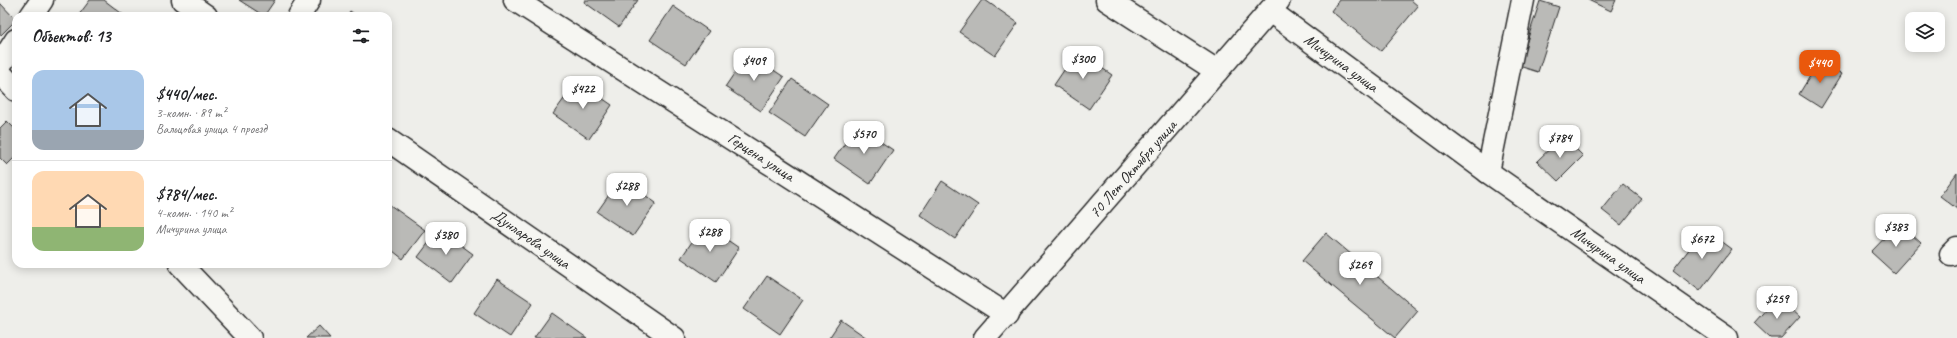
<!DOCTYPE html>
<html lang="ru">
<head>
<meta charset="utf-8">
<style>
	body { margin:0; font-family:Caveat,sans-serif; background:#f2f2f2; color:#202124; height:100vh; display:flex; flex-direction:column; font-size:15px; white-space:nowrap }
	* { box-sizing:border-box; margin:0 }
	p { font-size:13px; color:#757577 }
	.icon { flex:none; width:22px; height:22px; fill:none; stroke:currentColor; stroke-width:2; stroke-linecap:round; stroke-linejoin:round }
	.map { position:relative; flex:1; overflow:hidden }
	.sheet { position:absolute; left:12px; top:12px; width:380px; height:256px; display:flex; flex-direction:column; background:#fff; border-radius:12px; box-shadow:0 2px 10px #0003 }
	.sheet>* { flex:none }
	.controls { position:absolute; left:1905px; top:12px; display:grid; gap:8px }
	.controls a { display:grid; place-items:center; width:40px; height:40px; border-radius:8px; background:#fff; box-shadow:0 2px 10px #0003; font-size:20px }
	.price { position:absolute; translate:-50% -34px; padding:0 9px; border-radius:8px; background:#fff; color:#222; font-size:13px; line-height:26px; filter:drop-shadow(0 1px 2px #0008) }
	.price::after { content:''; position:absolute; left:50%; top:24px; width:12px; height:9px; margin-left:-6px; background:inherit; clip-path:polygon(0 0,100% 0,50% 100%) }
	.price.active { background:#ea580c; color:#fff }
	ul { padding:0; list-style:none }
	li { display:flex; align-items:center; gap:12px; height:100px; padding:0 20px }
	li+li { border-top:1px solid #e0e0e0 }
	li span { display:grid; place-items:center; flex:none; width:112px; height:80px; border-radius:12px; color:#555 }
	li>.icon { margin-inline-start:auto }
	span .icon { width:48px; height:48px; fill:#fffc; stroke-width:1 }
	li b { font-size:17px }
	h2 { display:flex; justify-content:space-between; align-items:center; height:48px; padding:0 20px; font-size:17px }
	.map>svg:first-child { display:block }
</style>
</head>
<body>
<div class="map">
<svg width="1957" height="338" viewBox="0 0 1957 338">
	<rect width="100%" height="100%" fill="#eeeeea"/>
	<filter id="ink" filterUnits="userSpaceOnUse"><feTurbulence type="fractalNoise" baseFrequency=".025" numOctaves="2"/><feDisplacementMap in="SourceGraphic" scale="8" xChannelSelector="R" yChannelSelector="G"/><feConvolveMatrix kernelMatrix="1 2 1 2 8 2 1 2 1" color-interpolation-filters="sRGB"/></filter>
	<g filter="url(#ink)">
		<g fill="#babab7" stroke="#2b2b2b">
			<path d="M 90,0 L 104,0 L 125,16 L 78,16 Z"/>
			<path d="M 239,0 L 275,0 L 264,16 Z"/>
			<path d="M 585,0 L 638,0 L 619,27 L 584,2 Z"/>
			<path d="M 982,0 L 985,0 L 1018,23 L 995,56 L 959,32 Z"/>
			<path d="M 1339,0 L 1411,0 L 1418,6 L 1381,51 L 1331,11 Z"/>
			<path d="M 1588,0 L 1616,0 L 1611,11 Z"/>
			<path d="M 1540,1 L 1559,7 L 1538,72 L 1519,66 Z"/>
			<path d="M 0,3 L 16,20 L 0,36 Z"/>
			<path d="M 673,6 L 709,31 L 686,64 L 650,40 Z"/>
			<path d="M 350,11 L 357,16 L 347,16 Z"/>
			<path d="M 1077,51 L 1112,75 L 1089,109 L 1054,85 Z"/>
			<path d="M 748,53 L 784,77 L 761,111 L 725,87 Z"/>
			<path d="M 1820,60 L 1842,74 L 1821,108 L 1799,94 Z"/>
			<path d="M 792,79 L 828,104 L 805,137 L 769,113 Z"/>
			<path d="M 577,81 L 612,105 L 589,139 L 553,114 Z"/>
			<path d="M 7,121 L 16,130 L 16,156 L 7,165 L 0,158 L 0,128 Z"/>
			<path d="M 857,126 L 893,150 L 870,184 L 834,159 Z"/>
			<path d="M 1563,136 L 1583,156 L 1558,181 L 1537,161 Z"/>
			<path d="M 1957,173 L 1957,209 L 1940,196 Z"/>
			<path d="M 621,178 L 656,203 L 633,236 L 597,212 Z"/>
			<path d="M 942,181 L 978,205 L 955,239 L 920,215 Z"/>
			<path d="M 1623,184 L 1642,199 L 1621,225 L 1602,210 Z"/>
			<path d="M 390,205 L 425,230 L 403,259 L 388,247 L 388,209 Z"/>
			<path d="M 1899,223 L 1921,243 L 1894,273 L 1871,252 Z"/>
			<path d="M 704,224 L 739,248 L 716,282 L 681,258 Z"/>
			<path d="M 439,229 L 473,254 L 452,283 L 418,257 Z"/>
			<path d="M 1705,229 L 1732,249 L 1700,291 L 1673,270 Z"/>
			<path d="M 1326,233 L 1418,311 L 1395,338 L 1302,261 Z"/>
			<path d="M 767,276 L 803,300 L 780,334 L 744,309 Z"/>
			<path d="M 497,279 L 533,303 L 510,337 L 474,313 Z"/>
			<path d="M 1777,297 L 1800,317 L 1781,338 L 1770,338 L 1754,323 Z"/>
			<path d="M 552,313 L 587,338 L 534,338 Z"/>
			<path d="M 841,320 L 867,338 L 829,338 Z"/>
			<path d="M 319,326 L 330,338 L 306,338 Z"/>
		</g>
		<g fill="none" stroke-linecap="round" stroke-linejoin="round">
			<defs>
				<g id="minor">
					<path d="M 515,0 L 1007,315"/>
					<path d="M 1270,11 L 1488,172 L 1727,338"/>
					<path d="M 31,16 L 42,0"/>
					<path d="M 299,16 L 309,0"/>
					<path d="M 0,65 L 16,40"/>
					<path d="M 0,73 L 16,90"/>
					<path d="M 1488,172 L 1523,0"/>
					<path d="M 1951,254 L 1957,248"/>
					<path d="M 180,264 L 250,338"/>
				</g>
				<g id="tertiary">
					<path d="M 183,0 L 206,16"/>
					<path d="M 1107,0 L 1217,71"/>
					<path d="M 388,140 L 674,338"/>
					<path d="M 985,338 L 1279,0"/>
				</g>
			</defs>
			<use href="#minor" stroke="#2b2b2b" stroke-width="25"/>
			<use href="#tertiary" stroke="#2b2b2b" stroke-width="25"/>
			<use href="#minor" stroke="#f6f6f2" stroke-width="22"/>
			<use href="#tertiary" stroke="#f6f6f2" stroke-width="22"/>
		</g>
	</g>
	<g text-anchor="middle" dominant-baseline="central" stroke-width="3" stroke-linejoin="round" paint-order="stroke">
		<g font-size="16" fill="#2b2b2b" stroke="#f6f6f2">
			<text transform="translate(1341 63) rotate(36)">Мичурина улица</text>
			<text transform="translate(761 157) rotate(33)">Герцена улица</text>
			<text transform="translate(1133 169) rotate(-49)">70 Лет Октября улица</text>
			<text transform="translate(531 239) rotate(35)">Дунларова улица</text>
			<text transform="translate(1608 255) rotate(35)">Мичурина улица</text>
		</g>
	</g>
</svg>
<div class="controls">
<a><svg class="icon" aria-label="layers" viewBox="0 0 24 24"><path d="M12 4l9 5-9 5-9-5zM3 14l9 5 9-5"/></svg></a>
</div>
<b class="price" style="left:1083px;top:80px">$300</b>
<b class="price" style="left:754px;top:82px">$409</b>
<b class="price active" style="left:1820px;top:84px">$440</b>
<b class="price" style="left:583px;top:110px">$422</b>
<b class="price" style="left:864px;top:155px">$570</b>
<b class="price" style="left:1560px;top:159px">$784</b>
<b class="price" style="left:627px;top:207px">$288</b>
<b class="price" style="left:1896px;top:248px">$383</b>
<b class="price" style="left:710px;top:253px">$288</b>
<b class="price" style="left:446px;top:256px">$380</b>
<b class="price" style="left:1702px;top:260px">$672</b>
<b class="price" style="left:1360px;top:286px">$269</b>
<b class="price" style="left:1777px;top:320px">$259</b>
<section class="sheet">
<h2>Объектов: 13<svg class="icon" aria-label="filters" viewBox="0 0 24 24"><path d="M4 7h16M4 17h16"/><circle cx="9" cy="7" r="2"/><circle cx="15" cy="17" r="2"/></svg></h2>
<ul>
<li><span style="background:linear-gradient(#a9c7e8 75%,#9aa5b1 0)"><svg class="icon" aria-label="home" viewBox="0 0 24 24"><path d="M3 11l9-7 9 7M6 9v11h12V9"/></svg></span><div><b>$440/мес.</b><p>3-комн. · 89 m²</p><p>Вальцовая улица 4 проезд</p></div></li>
<li><span style="background:linear-gradient(#ffd9b3 70%,#8fb573 0)"><svg class="icon" aria-label="home" viewBox="0 0 24 24"><path d="M3 11l9-7 9 7M6 9v11h12V9"/></svg></span><div><b>$784/мес.</b><p>4-комн. · 140 m²</p><p>Мичурина улица</p></div></li>
</ul>
</section>
</div>
</body>
</html>
